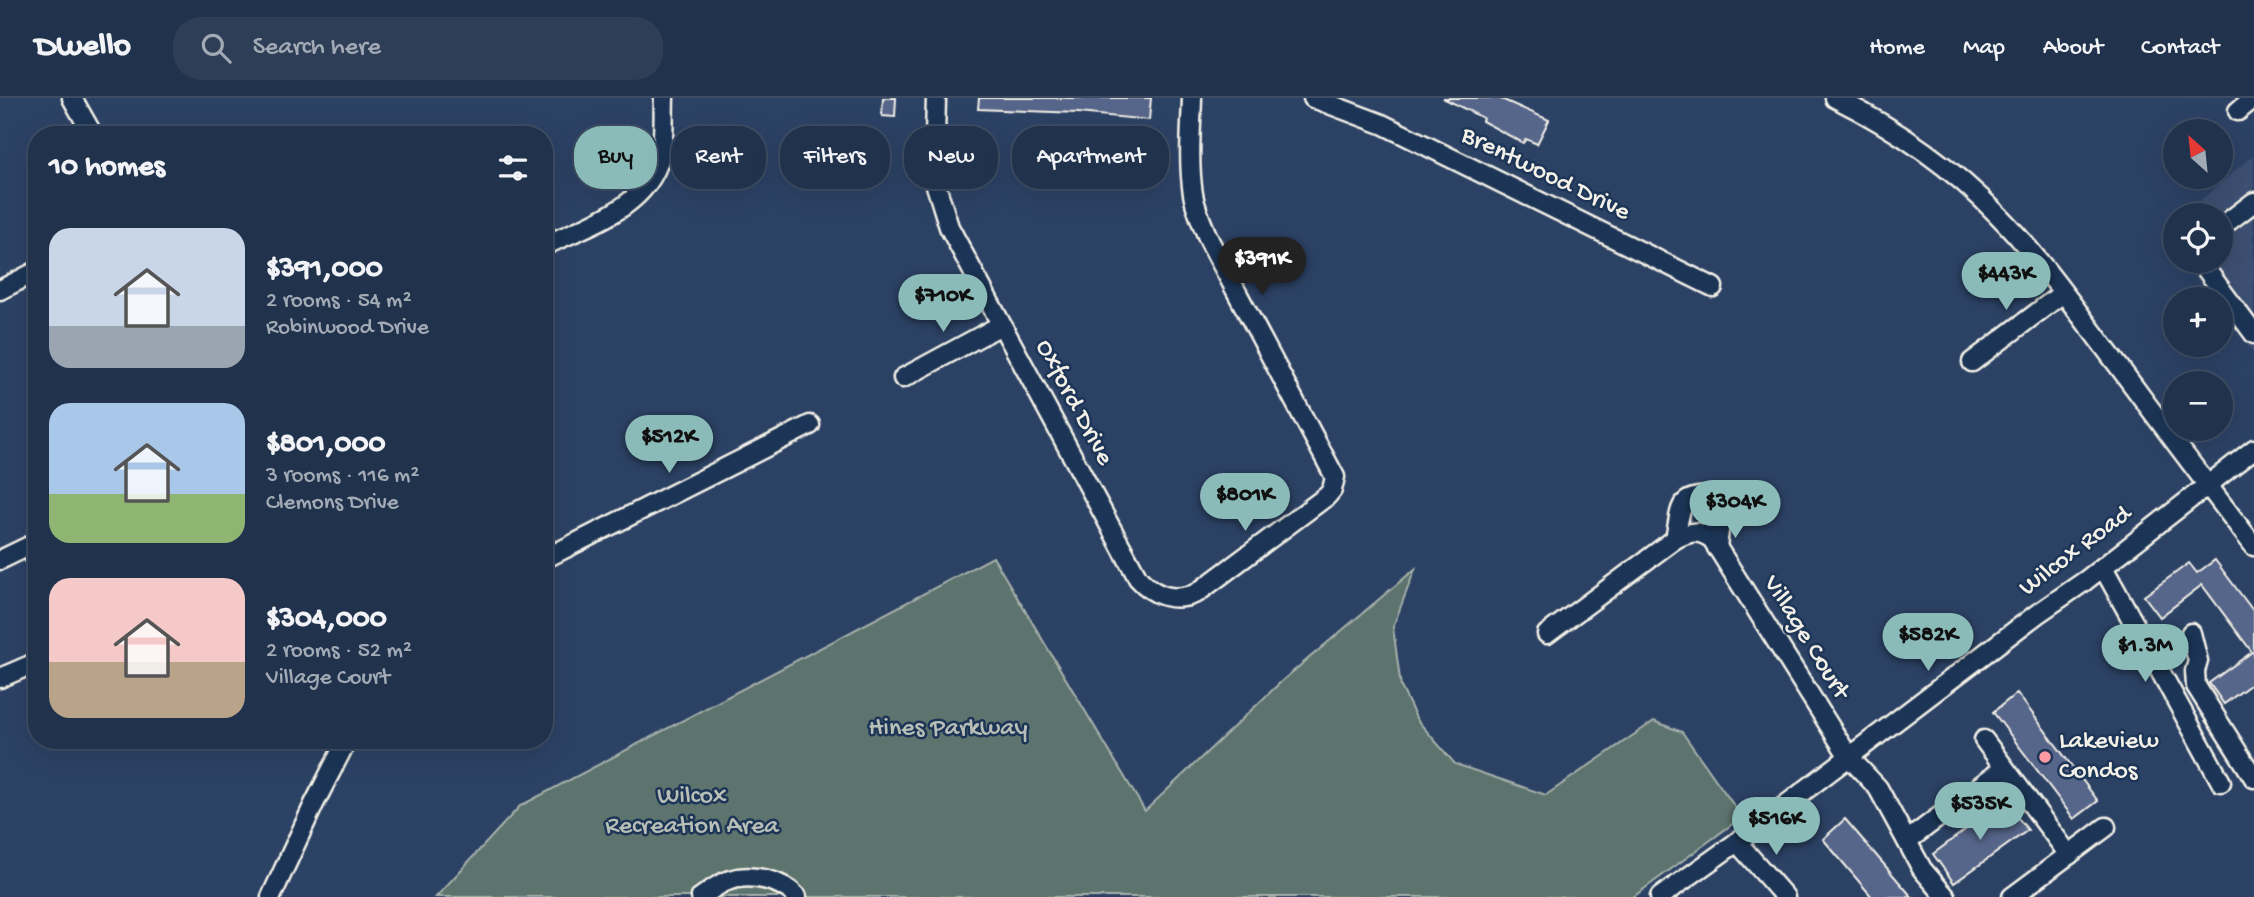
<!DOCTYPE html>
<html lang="en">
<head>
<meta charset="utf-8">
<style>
	body { margin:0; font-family:"Gochi Hand",sans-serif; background:#2d3e56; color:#f1f3f6; height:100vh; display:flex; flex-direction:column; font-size:26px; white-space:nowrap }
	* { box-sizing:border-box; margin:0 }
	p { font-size:23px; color:#a2aab5 }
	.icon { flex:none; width:38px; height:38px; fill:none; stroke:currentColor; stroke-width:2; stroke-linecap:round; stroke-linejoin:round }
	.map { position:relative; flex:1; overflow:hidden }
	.side { position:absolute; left:28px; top:28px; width:525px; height:623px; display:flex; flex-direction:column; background:#21324c; border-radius:28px; box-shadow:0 7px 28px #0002,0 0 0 2px #3e4d64 }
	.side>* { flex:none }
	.top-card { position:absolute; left:574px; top:28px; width:665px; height:63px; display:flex; gap:14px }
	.needle { width:46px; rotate:333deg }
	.fabs { position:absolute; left:2163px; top:21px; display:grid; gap:14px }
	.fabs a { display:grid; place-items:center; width:70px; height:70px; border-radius:50%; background:#21324c; box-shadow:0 7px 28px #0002,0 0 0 2px #3e4d64; font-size:35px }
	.price { position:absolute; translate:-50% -60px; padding:0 16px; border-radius:24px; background:#8bbbb9; color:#111; font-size:23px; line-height:46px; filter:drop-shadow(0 2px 4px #0008) }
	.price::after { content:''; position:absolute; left:50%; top:42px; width:21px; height:16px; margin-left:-10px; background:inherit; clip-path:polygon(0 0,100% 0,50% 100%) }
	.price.current { background:#222; color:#fff }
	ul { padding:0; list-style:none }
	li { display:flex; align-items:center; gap:21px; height:175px; padding:0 21px }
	li span { display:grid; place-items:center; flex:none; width:196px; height:140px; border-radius:21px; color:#555 }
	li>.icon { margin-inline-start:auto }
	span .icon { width:84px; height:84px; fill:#fffc; stroke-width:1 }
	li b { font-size:30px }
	h2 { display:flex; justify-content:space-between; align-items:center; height:84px; padding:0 21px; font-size:30px }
	.chip { padding:0 24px; border-radius:28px; background:#21324c; box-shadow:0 7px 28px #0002,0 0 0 2px #3e4d64; font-size:24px; line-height:63px }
	.chip.current { background:#8bbbb9; color:#111 }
	header { display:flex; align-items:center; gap:42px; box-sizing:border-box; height:98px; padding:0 35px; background:#21324c; border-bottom:2px solid #3e4d64 }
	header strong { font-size:33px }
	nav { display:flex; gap:38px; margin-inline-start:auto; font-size:24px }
	.search { width:490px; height:63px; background:#2d3e56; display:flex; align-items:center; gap:18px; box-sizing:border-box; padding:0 24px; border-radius:28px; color:#a2aab5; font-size:26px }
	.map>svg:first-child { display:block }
</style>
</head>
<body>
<header>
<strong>Dwello</strong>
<div class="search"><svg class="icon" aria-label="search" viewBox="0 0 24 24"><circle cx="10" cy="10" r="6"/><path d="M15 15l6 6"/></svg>Search here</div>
<nav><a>Home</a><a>Map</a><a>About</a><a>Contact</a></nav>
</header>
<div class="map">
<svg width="2254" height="799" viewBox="0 0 2254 799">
	<rect width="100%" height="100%" fill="#2c4265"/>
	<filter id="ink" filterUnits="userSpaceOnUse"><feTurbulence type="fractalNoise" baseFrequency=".0143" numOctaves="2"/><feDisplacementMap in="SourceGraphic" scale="14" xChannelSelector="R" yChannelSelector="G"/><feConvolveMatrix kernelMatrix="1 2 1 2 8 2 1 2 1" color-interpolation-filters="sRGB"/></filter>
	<g filter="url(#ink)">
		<g fill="#3d4f72">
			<path d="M 2254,57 L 2254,256 L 2221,212 L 2221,201 L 2212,201 L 2183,163 L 2221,163 L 2221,117 L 2183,117 Z"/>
			<path d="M 2175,124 L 2175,153 L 2162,135 Z"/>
		</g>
		<path fill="#5d736e" stroke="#a8b2ab" stroke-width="2" d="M 993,459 L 1145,713 L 1283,582 L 1415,471 L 1393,529 L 1401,589 L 1417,622 L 1455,666 L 1546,697 L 1654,623 L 1682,634 L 1742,719 L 1633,799 L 436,799 L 520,708 Z"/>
		<g fill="#56658a" stroke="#f4f1e8" stroke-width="2">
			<path d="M 883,0 L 896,0 L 895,19 L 882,18 Z"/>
			<path d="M 979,0 L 1151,0 L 1149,22 L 1078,15 L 978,11 Z"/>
			<path d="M 1443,0 L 1499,0 L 1549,22 L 1537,46 L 1526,41 L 1523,45 L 1482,23 L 1483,20 Z"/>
			<path d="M 2215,462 L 2254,514 L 2254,584 L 2224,606 L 2209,585 L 2252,554 L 2202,487 L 2160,519 L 2144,498 L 2189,465 L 2197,475 Z"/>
			<path d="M 2017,595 L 2098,703 L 2074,721 L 1993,614 Z"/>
			<path d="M 2004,703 L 2028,732 L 1954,785 L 1933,756 Z"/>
			<path d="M 1845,721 L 1912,799 L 1872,799 L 1823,741 Z"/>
		</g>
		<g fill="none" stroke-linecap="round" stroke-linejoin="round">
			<defs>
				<g id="minor">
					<path d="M 72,0 L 93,37"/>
					<path d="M 936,0 L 934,81 L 949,129 L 1138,480 C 1154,498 1174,505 1197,495 L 1327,398 L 1332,392 L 1335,379 L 1210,144 C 1203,128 1196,113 1193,96 C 1188,64 1191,32 1192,0"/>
					<path d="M 1313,0 L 1382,26 L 1713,189"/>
					<path d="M 1835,0 C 1895,30 1951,68 1998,117 C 2042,162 2078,215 2117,266 C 2162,327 2208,388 2254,448"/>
					<path d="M 2238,13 L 2254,0"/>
					<path d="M 2221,129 L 2254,104"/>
					<path d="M 544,148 C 587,127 646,111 660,59 C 665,41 663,19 664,0"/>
					<path d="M 2200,163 L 2254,236"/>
					<path d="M 0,192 L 37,173"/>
					<path d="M 1972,264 L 2063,195"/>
					<path d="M 903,280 L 1001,227"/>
					<path d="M 1675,441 C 1682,409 1676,398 1714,398 L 1721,414 L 1717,450"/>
					<path d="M 544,461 L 810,327"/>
					<path d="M 0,462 L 29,448 L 37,463"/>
					<path d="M 2103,469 L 2221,684"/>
					<path d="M 2191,535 L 2198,563 L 2195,573 L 2196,588 L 2254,680"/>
					<path d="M 1547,536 L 1675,441 C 1689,434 1698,431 1712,441 L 1849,659 L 1878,690 L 1922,771 L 1946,799"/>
					<path d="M 0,580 L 37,564"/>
					<path d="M 1984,642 L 2069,757"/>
					<path d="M 1907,743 L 2004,670"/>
					<path d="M 1737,744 L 1785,799"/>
					<path d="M 271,799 L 314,706 L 347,642"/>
					<path d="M 701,799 C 710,793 719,785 730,782 C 751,775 782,782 797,799"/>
					<path d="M 1660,799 L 1737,744 L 2037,516 L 2085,483 L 2254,351"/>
					<path d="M 2012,799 L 2106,729"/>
				</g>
			</defs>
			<use href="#minor" stroke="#f4f1e8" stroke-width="23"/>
			<use href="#minor" stroke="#1d3557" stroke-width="18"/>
		</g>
	</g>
	<circle fill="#ff9aa2" stroke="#1d3557" stroke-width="2.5" cx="2045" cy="659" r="7"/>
	<g text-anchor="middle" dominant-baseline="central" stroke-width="5" stroke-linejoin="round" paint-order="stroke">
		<g font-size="26" fill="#f4f1e8" stroke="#1d3557">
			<text transform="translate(1545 77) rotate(26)">Brentwood Drive</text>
			<text transform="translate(1073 305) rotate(62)">Oxford Drive</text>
			<text transform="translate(2076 454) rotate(-37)">Wilcox Road</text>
			<text transform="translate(1805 540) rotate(58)">Village Court</text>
		</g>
		<g font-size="26" fill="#b8bfb7" stroke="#1d3557">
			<text x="948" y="631">Hines Parkway</text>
			<text x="692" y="699">Wilcox<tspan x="692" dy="30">Recreation Area</tspan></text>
		</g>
		<g font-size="26" fill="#f4f1e8" stroke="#1d3557" text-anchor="start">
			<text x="2059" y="644">Lakeview<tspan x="2059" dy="30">Condos</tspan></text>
		</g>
	</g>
</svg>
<div class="fabs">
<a><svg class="needle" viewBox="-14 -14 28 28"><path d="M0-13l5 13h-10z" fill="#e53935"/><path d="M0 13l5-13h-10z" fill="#a2aab5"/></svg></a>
<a><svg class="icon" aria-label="locate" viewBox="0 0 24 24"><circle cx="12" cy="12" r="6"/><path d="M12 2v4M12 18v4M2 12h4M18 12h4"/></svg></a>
<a>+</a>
<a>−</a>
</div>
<b class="price current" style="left:1262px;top:199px">$391K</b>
<b class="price" style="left:2006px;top:214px">$443K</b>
<b class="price" style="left:943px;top:236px">$710K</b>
<b class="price" style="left:669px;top:377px">$512K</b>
<b class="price" style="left:1245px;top:435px">$801K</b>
<b class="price" style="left:1735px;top:442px">$304K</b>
<b class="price" style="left:1928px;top:575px">$582K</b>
<b class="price" style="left:2145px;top:586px">$1.3M</b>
<b class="price" style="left:1980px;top:744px">$535K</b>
<b class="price" style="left:1776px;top:759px">$516K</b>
<div class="top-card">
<a class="chip current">Buy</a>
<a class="chip">Rent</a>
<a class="chip">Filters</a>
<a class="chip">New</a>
<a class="chip">Apartment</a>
</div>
<section class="side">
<h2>10 homes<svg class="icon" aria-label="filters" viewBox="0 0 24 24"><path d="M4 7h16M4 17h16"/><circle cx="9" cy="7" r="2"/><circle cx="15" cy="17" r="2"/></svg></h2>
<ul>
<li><span style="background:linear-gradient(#c9d6e8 70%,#9aa5b1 0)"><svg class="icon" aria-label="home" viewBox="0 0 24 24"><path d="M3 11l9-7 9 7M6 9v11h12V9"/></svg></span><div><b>$391,000</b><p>2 rooms · 54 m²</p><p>Robinwood Drive</p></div></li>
<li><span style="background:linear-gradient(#a9c7e8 65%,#8fb573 0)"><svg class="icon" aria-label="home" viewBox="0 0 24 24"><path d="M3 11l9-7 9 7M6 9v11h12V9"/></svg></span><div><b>$801,000</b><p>3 rooms · 116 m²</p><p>Clemons Drive</p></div></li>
<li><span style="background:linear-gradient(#f6c9c9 60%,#b9a48a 0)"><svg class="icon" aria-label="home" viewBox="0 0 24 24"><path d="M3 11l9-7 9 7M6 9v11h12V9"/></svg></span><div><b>$304,000</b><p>2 rooms · 52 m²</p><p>Village Court</p></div></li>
</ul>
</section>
</div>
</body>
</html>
